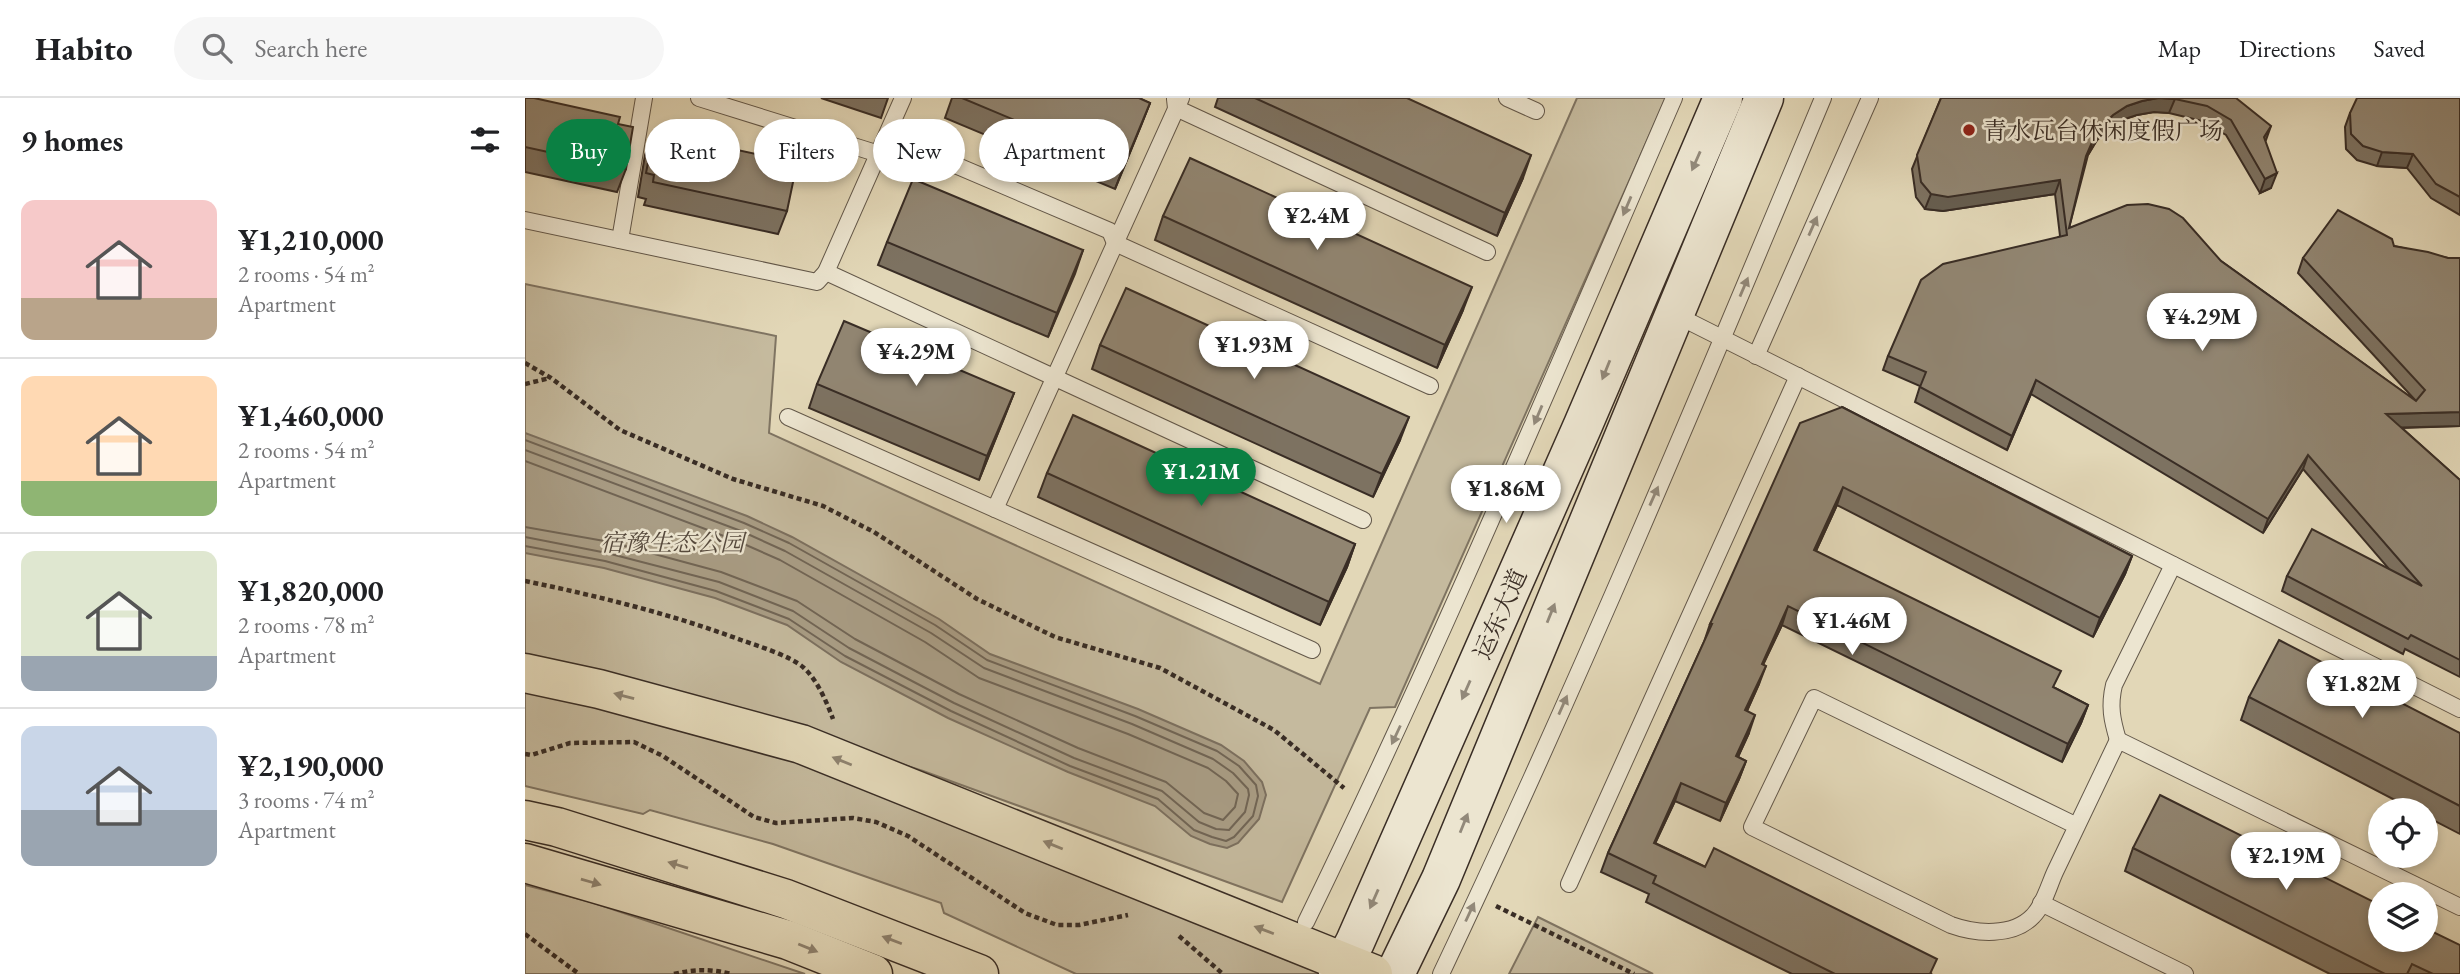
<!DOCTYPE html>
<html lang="en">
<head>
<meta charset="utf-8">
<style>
	body { margin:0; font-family:"EB Garamond","Noto Serif SC",serif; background:#f6f6f6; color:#202124; height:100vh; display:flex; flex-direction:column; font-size:26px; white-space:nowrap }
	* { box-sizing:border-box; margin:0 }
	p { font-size:23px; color:#757577 }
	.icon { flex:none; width:38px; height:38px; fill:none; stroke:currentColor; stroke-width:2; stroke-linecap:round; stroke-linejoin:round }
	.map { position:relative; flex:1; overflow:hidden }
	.panel { display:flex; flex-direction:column; background:#fff; width:525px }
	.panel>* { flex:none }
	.guide { position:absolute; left:21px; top:21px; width:665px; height:63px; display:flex; gap:14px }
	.controls { position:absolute; left:1843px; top:700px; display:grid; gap:14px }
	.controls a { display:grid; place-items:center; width:70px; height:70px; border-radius:50%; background:#fff; box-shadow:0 4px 10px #0003; font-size:35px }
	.price { position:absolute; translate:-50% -60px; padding:0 16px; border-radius:24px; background:#fff; color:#222; font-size:23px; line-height:46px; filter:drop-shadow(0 2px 4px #0008) }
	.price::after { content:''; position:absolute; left:50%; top:42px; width:21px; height:16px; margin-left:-10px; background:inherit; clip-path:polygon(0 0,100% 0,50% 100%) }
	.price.current { background:#0b8043; color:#fff }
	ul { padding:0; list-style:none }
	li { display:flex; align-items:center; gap:21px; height:175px; padding:0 21px }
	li+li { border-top:2px solid #e0e0e0 }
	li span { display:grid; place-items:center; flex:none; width:196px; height:140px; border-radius:14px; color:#555 }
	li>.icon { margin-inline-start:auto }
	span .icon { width:84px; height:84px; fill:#fffc; stroke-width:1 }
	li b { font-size:30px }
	h2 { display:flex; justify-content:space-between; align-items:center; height:84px; padding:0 21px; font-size:30px }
	.chip { padding:0 24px; border-radius:32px; background:#fff; box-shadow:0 4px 10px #0003; font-size:24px; line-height:63px }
	.chip.current { background:#0b8043; color:#fff }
	header { display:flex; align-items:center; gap:42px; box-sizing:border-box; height:98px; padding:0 35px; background:#fff; border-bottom:2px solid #e0e0e0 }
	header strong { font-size:33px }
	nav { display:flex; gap:38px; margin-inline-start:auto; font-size:24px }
	.search { width:490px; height:63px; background:#f6f6f6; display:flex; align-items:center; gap:18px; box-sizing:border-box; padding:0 24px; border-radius:38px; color:#757577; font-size:26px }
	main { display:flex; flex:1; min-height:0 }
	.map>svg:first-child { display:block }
</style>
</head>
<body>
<header>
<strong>Habito</strong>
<div class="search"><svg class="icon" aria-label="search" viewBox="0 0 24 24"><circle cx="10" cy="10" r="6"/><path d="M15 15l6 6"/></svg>Search here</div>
<nav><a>Map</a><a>Directions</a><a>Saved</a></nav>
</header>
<main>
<section class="panel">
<h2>9 homes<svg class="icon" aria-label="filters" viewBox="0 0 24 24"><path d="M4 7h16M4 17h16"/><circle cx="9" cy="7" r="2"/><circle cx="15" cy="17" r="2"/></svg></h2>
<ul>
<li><span style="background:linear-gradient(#f6c9c9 70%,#b9a48a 0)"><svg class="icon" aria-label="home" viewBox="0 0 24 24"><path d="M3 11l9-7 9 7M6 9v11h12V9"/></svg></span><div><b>¥1,210,000</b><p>2 rooms · 54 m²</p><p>Apartment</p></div></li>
<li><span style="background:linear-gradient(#ffd9b3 75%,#8fb573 0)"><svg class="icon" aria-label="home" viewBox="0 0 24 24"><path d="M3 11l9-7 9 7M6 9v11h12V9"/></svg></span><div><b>¥1,460,000</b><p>2 rooms · 54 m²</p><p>Apartment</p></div></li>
<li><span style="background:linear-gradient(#dfe7d0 75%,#9aa5b1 0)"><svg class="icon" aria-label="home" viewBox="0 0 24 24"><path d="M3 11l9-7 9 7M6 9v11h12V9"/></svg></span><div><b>¥1,820,000</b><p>2 rooms · 78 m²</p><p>Apartment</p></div></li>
<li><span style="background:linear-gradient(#c9d6e8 60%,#9aa5b1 0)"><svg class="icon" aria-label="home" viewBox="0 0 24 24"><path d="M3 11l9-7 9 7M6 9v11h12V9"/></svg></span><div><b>¥2,190,000</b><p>3 rooms · 74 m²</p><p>Apartment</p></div></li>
</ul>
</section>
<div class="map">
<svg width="1935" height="876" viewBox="0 0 1935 876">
	<rect width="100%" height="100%" fill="#e2d7b7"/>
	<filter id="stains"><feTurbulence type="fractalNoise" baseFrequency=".00286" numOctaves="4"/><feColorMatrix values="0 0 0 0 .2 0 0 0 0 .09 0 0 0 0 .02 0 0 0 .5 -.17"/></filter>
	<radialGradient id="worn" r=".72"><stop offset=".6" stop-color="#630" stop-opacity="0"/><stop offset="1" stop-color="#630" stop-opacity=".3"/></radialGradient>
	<g fill="#c5ba9e" stroke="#7f7462" stroke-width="2">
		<path d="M 1052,0 L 1141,0 L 870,609 L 845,610 L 757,804 L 398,673 L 207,612 L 0,556 L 0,186 L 251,238 L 244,335 L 795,586 Z"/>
		<path d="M 0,592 L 217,646 L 352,691 L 799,876 L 551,876 L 419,815 L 416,805 L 248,746 L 125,712 L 118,716 L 0,688 Z"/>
		<path d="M 0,787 L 66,804 L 280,876 L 0,876 Z"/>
		<path d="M 1013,819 L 1128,876 L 984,876 Z"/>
	</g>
	<path fill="#a99d85" stroke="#7c705f" stroke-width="2" d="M 0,335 L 222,418 L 267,439 L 414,521 L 465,556 L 613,611 L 696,647 L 719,663 L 737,684 L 741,697 L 734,721 L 713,745 L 702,750 L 685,746 L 666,738 L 630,708 L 543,674 L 423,620 L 316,564 L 262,527 L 190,500 L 79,470 L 0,455 Z"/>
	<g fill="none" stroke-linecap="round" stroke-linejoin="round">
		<g stroke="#716555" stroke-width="2">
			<path d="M 0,342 L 219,425 L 264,445 L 410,527 L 462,562 L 610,618 L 692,653 L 714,668 L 731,687 L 733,698 L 728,718 L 709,739 L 701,743 L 687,739 L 669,732 L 633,701 L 545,668 L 426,613 L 320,558 L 264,521 L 191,493 L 80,463 L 0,448"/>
			<path d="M 0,352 L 216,433 L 260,453 L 406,535 L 459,570 L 607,626 L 688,661 L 708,675 L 723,691 L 724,697 L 720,714 L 704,732 L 691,731 L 674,724 L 637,693 L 549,660 L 429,605 L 324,550 L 268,513 L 194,484 L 82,455 L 0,439"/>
			<path d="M 0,363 L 212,443 L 255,462 L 400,544 L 454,580 L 603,636 L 683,670 L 701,683 L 713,696 L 710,709 L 698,722 L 679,715 L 641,684 L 553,650 L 434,596 L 330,541 L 272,503 L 196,474 L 85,444 L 0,429"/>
		</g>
		<defs>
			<g id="service">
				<path d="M 174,0 L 354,56"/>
				<path d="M 982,0 L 1011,13"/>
				<path d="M 650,1 L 651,10 L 962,154"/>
				<path d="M 362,38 L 585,133 L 590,145 L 905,288"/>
				<path d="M 0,122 L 292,184 L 301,174 L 378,0"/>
				<path d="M 95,142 L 119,0"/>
				<path d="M 301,174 L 838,422"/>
				<path d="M 1149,216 L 1935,611"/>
				<path d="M 1231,258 L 1345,0"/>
				<path d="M 263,319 L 787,552"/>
				<path d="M 470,411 L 656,0"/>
				<path d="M 1593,642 C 1587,622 1584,608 1589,587 L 1648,467"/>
				<path d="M 1552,728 L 1289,600 L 1227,729 L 1426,827 C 1451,836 1488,839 1508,818 C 1519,807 1524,787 1530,774 C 1551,730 1572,686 1593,642 L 1935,809"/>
				<path d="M 1044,786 L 1273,278"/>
				<path d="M 1516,805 L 1660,876"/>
				<path d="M 781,824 C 913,553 1029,277 1149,0"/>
				<path d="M 916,876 C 1052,589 1176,293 1298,0"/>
			</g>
			<g id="secondary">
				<path d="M 813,876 L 830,844 L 1058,327 L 1198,0"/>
				<path d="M 870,876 L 916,781 L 1239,0"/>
			</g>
			<g id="primary">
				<path d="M 0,575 L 74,591 L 276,646 L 848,876"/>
				<path d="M 0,722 L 32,729 L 261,801 L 454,876"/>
				<path d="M 0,765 L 263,842 L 348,876"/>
			</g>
		</defs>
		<use href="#service" stroke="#63584a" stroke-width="18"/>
		<use href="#secondary" stroke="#392d25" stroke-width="41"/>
		<use href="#primary" stroke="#392d25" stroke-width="41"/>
		<g stroke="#392d25" stroke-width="4.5" stroke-dasharray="5 3.5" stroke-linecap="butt">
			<path d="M 0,265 L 26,280 L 95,332 L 208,381 L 298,408 L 349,434 L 452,501 L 530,539 L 635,570 L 749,632 L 819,690"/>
			<path d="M 0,286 L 25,280"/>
			<path d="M 0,483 C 73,498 146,516 216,542 C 233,548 266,558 279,570 C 293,583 302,605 308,621"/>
			<path d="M 0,656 L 6,657 L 45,645 L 109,644 L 138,658 L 229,719 L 251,725 L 328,720 L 351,724 L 383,738 L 500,815 L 532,827 L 554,827 L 603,817"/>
			<path d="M 971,808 L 1109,876"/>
			<path d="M 0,836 L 54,876"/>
			<path d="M 654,838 L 698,876"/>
			<path d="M 149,876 C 169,871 186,871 207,876"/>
		</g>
		<use href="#service" stroke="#ece5d0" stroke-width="16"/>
		<use href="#secondary" stroke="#ece5d0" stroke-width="38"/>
		<use href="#primary" stroke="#e2d7b7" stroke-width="38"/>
	</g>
	<g fill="#7d7261" stroke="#392d25" stroke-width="2">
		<path d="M 0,0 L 93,26 L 101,71 L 92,94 L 0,74 Z"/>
		<path d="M 296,0 L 363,0 L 356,20 Z"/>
		<path d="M 427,0 L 614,0 L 625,5 L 590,91 L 420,20 Z"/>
		<path d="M 693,0 L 882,0 L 998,80 L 972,138 L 690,9 Z"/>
		<path d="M 1416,0 L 1711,0 L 1740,43 L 1746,90 L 1735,95 L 1701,37 L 1677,23 L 1644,15 L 1629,14 L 1612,17 L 1597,22 L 1583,32 L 1572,42 L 1563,57 L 1544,130 L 1696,163 L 1891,303 L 1773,175 L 1778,160 L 1869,148 L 1923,160 L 1935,160 L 1935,328 L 1877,330 L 1935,382 L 1935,579 L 1880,551 L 1878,556 L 1757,493 L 1762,478 L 1865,472 L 1778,371 L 1738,435 L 1506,296 L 1482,352 L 1390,304 L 1395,288 L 1358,272 L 1363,258 L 1535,138 L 1530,96 L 1418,113 L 1400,111 L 1391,99 L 1387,71 Z"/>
		<path d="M 1935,0 L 1935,117 L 1906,100 L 1882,70 L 1852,68 L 1832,62 L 1821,51 L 1820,29 L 1825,15 Z"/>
		<path d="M 129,34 L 262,113 L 253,136 L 119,107 L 121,101 L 113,99 L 120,57 Z"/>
		<path d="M 638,118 L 938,212 L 912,270 L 630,142 Z"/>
		<path d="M 362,144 L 558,152 L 523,239 L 353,167 Z"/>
		<path d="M 575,247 L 875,342 L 848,399 L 567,271 Z"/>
		<path d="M 292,286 L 489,295 L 454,382 L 284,310 Z"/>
		<path d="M 1317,309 L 1607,458 L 1600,476 L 1568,539 L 1312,407 L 1291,453 L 1530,590 L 1563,607 L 1556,625 L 1537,664 L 1257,527 L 1238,566 L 1234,586 L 1222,613 L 1224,635 L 1213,659 L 1221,663 L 1214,681 L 1195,723 L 1150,703 L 1130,745 L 1407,876 L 1267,876 L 1121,804 L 1124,796 L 1076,774 L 1083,755 L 1179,544 L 1185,526 Z"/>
		<path d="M 522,375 L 830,446 L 822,469 L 795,527 L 513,399 Z"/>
		<path d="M 1724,599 L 1935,635 L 1935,736 L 1900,718 L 1900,712 L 1889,712 L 1716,622 Z"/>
		<path d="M 1608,750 L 1935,876 L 1805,876 L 1600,773 Z"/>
	</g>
	<g fill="#665d4f" stroke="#392d25" stroke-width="2">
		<path d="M 1633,0 L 1650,1 L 1644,15 L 1629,14 L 1612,17 L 1597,22 L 1583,32 L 1572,42 L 1563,57 L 1568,42 L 1577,28 L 1588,17 L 1602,8 L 1617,3 Z"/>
		<path d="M 625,5 L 616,28 L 590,91 L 599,68 Z"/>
		<path d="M 1746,28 L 1741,42 L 1733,53 L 1739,39 Z"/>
		<path d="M 1857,54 L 1888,56 L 1882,70 L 1852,68 Z"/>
		<path d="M 1006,57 L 998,80 L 972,138 L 980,115 Z"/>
		<path d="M 1752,75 L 1746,90 L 1735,95 L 1740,81 Z"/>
		<path d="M 1535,82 L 1530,96 L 1418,113 L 1400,111 L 1406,96 Z"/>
		<path d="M 558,152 L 550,176 L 523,239 L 532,215 Z"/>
		<path d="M 947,189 L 938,212 L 912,270 L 920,247 Z"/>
		<path d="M 1511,282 L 1506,296 L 1482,352 L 1487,338 Z"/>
		<path d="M 489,295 L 480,318 L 454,382 L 462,358 Z"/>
		<path d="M 1935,314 L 1935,328 L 1856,330 L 1861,316 Z"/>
		<path d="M 884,319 L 875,342 L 848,399 L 857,376 Z"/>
		<path d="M 1783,357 L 1778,371 L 1738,435 L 1743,421 Z"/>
		<path d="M 1318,389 L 1312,407 L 1283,470 L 1289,452 Z"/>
		<path d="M 830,446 L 822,469 L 795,527 L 804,504 Z"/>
		<path d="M 1607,458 L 1600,476 L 1568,539 L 1575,520 Z"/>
		<path d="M 1263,508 L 1257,527 L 1230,584 L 1237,566 Z"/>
		<path d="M 1241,568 L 1234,586 L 1214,630 L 1220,612 Z"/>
		<path d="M 1563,607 L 1556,625 L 1537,664 L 1543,646 Z"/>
		<path d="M 1230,617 L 1224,635 L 1205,676 L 1211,658 Z"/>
		<path d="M 1221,663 L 1214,681 L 1195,723 L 1201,705 Z"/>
		<path d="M 1156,685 L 1150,703 L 1122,763 L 1129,745 Z"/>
	</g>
	<g fill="#918571" stroke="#392d25" stroke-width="2">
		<path d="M 0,0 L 9,0 L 95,19 L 93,26 L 108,29 L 101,71 L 0,49 Z"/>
		<path d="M 437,0 L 614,0 L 625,5 L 599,68 Z"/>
		<path d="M 730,0 L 882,0 L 1006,57 L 980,115 Z"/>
		<path d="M 1416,0 L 1633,0 L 1617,3 L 1602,8 L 1588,17 L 1577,28 L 1568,42 L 1561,58 L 1544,130 L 1602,107 L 1623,106 L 1644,111 L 1658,120 L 1696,163 L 1891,303 L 1900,292 L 1778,160 L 1813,112 L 1867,141 L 1869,148 L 1903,154 L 1923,160 L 1935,160 L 1935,314 L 1861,316 L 1935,382 L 1935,562 L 1886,537 L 1883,541 L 1762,478 L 1787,431 L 1897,488 L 1783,357 L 1743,421 L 1511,282 L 1487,338 L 1395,289 L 1401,274 L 1363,258 L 1396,182 L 1418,166 L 1542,137 L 1535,82 L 1423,99 L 1406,96 L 1396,84 L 1392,57 Z"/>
		<path d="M 1636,0 L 1711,0 L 1746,28 L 1739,39 L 1752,75 L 1740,81 L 1706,22 L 1682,8 L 1650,1 Z"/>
		<path d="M 1832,0 L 1935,0 L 1935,99 L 1911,86 L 1888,56 L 1857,54 L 1838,48 L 1826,36 L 1825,15 Z"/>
		<path d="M 129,34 L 272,65 L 262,113 L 128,84 L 129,77 L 121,75 Z"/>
		<path d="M 665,60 L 947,189 L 920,247 L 638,118 Z"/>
		<path d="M 388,81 L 558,152 L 532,215 L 362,144 Z"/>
		<path d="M 601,190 L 884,319 L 857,376 L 575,247 Z"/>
		<path d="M 319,223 L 489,295 L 462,358 L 292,286 Z"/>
		<path d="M 1317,309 L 1607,458 L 1575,520 L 1318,389 L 1289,452 L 1536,573 L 1528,589 L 1563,607 L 1543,646 L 1263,508 L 1237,566 L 1241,568 L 1220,612 L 1230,617 L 1211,658 L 1221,663 L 1201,705 L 1156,685 L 1129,745 L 1180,769 L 1189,750 L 1412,861 L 1405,876 L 1310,876 L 1128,785 L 1131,778 L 1083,755 L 1187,526 L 1185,526 L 1275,325 Z"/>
		<path d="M 548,317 L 830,446 L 804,504 L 522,375 Z"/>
		<path d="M 1754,542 L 1935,635 L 1935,708 L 1724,599 Z"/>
		<path d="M 1635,697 L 1855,807 L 1855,842 L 1900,842 L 1900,830 L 1935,847 L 1935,876 L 1908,876 L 1887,866 L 1882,876 L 1860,876 L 1608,750 Z"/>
	</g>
	<defs><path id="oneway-solid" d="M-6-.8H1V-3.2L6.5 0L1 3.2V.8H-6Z" transform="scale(1.75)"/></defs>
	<g fill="#92897a">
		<use href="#oneway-solid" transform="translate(1171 63) rotate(114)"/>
		<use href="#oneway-solid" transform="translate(1102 108) rotate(113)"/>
		<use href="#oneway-solid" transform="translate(1288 128) rotate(-66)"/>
		<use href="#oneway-solid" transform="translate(1219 189) rotate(-67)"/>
		<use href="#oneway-solid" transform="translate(1081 272) rotate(112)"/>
		<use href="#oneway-solid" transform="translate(1013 317) rotate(113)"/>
		<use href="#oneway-solid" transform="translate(1129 398) rotate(-66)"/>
		<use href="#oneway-solid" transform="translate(1026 515) rotate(-68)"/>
		<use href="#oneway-solid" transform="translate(941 592) rotate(114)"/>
		<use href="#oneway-solid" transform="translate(1038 607) rotate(-66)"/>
		<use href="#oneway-solid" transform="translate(871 637) rotate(115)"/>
		<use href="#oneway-solid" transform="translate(939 725) rotate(-68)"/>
		<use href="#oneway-solid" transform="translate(849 801) rotate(114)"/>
		<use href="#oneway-solid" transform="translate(945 814) rotate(-65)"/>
	</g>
	<g fill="#8e826e">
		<use href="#oneway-solid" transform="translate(99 598) rotate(-165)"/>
		<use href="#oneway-solid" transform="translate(317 663) rotate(-158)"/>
		<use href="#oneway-solid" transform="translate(528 747) rotate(-158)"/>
		<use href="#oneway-solid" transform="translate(153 767) rotate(-163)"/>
		<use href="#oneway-solid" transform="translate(66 784) rotate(16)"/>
		<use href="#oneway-solid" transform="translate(739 832) rotate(-159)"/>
		<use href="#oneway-solid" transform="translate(367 842) rotate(-159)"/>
		<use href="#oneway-solid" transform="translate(283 850) rotate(22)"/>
	</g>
	<circle fill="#8f2418" stroke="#ece5d0" stroke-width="2.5" cx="1444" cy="32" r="7"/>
	<g text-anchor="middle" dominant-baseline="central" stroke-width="5" stroke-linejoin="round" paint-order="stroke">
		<g font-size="24" fill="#392d25" stroke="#ece5d0" text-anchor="start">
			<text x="1458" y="32">青水瓦台休闲度假广场</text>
		</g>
		<g font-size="24" font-style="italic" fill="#55493d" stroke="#ece5d0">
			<text x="147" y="444">宿豫生态公园</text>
		</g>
		<g font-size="24" fill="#392d25" stroke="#ece5d0">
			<text transform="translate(975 516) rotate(-66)">运东大道</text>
		</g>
	</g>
	<rect width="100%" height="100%" filter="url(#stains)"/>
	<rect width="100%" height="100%" fill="url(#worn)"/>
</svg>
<div class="controls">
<a><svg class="icon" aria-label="locate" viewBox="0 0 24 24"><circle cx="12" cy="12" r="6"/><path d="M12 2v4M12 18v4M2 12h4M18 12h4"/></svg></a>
<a><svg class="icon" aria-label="layers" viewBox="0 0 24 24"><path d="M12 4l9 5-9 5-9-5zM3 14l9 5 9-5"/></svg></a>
</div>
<b class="price" style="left:792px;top:154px">¥2.4M</b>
<b class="price" style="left:1677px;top:255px">¥4.29M</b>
<b class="price" style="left:729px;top:283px">¥1.93M</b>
<b class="price" style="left:391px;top:290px">¥4.29M</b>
<b class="price current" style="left:676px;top:410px">¥1.21M</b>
<b class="price" style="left:981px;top:427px">¥1.86M</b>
<b class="price" style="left:1327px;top:559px">¥1.46M</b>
<b class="price" style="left:1837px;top:622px">¥1.82M</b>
<b class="price" style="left:1761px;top:794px">¥2.19M</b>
<div class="guide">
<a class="chip current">Buy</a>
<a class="chip">Rent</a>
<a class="chip">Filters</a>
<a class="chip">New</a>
<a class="chip">Apartment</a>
</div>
</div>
</main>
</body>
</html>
